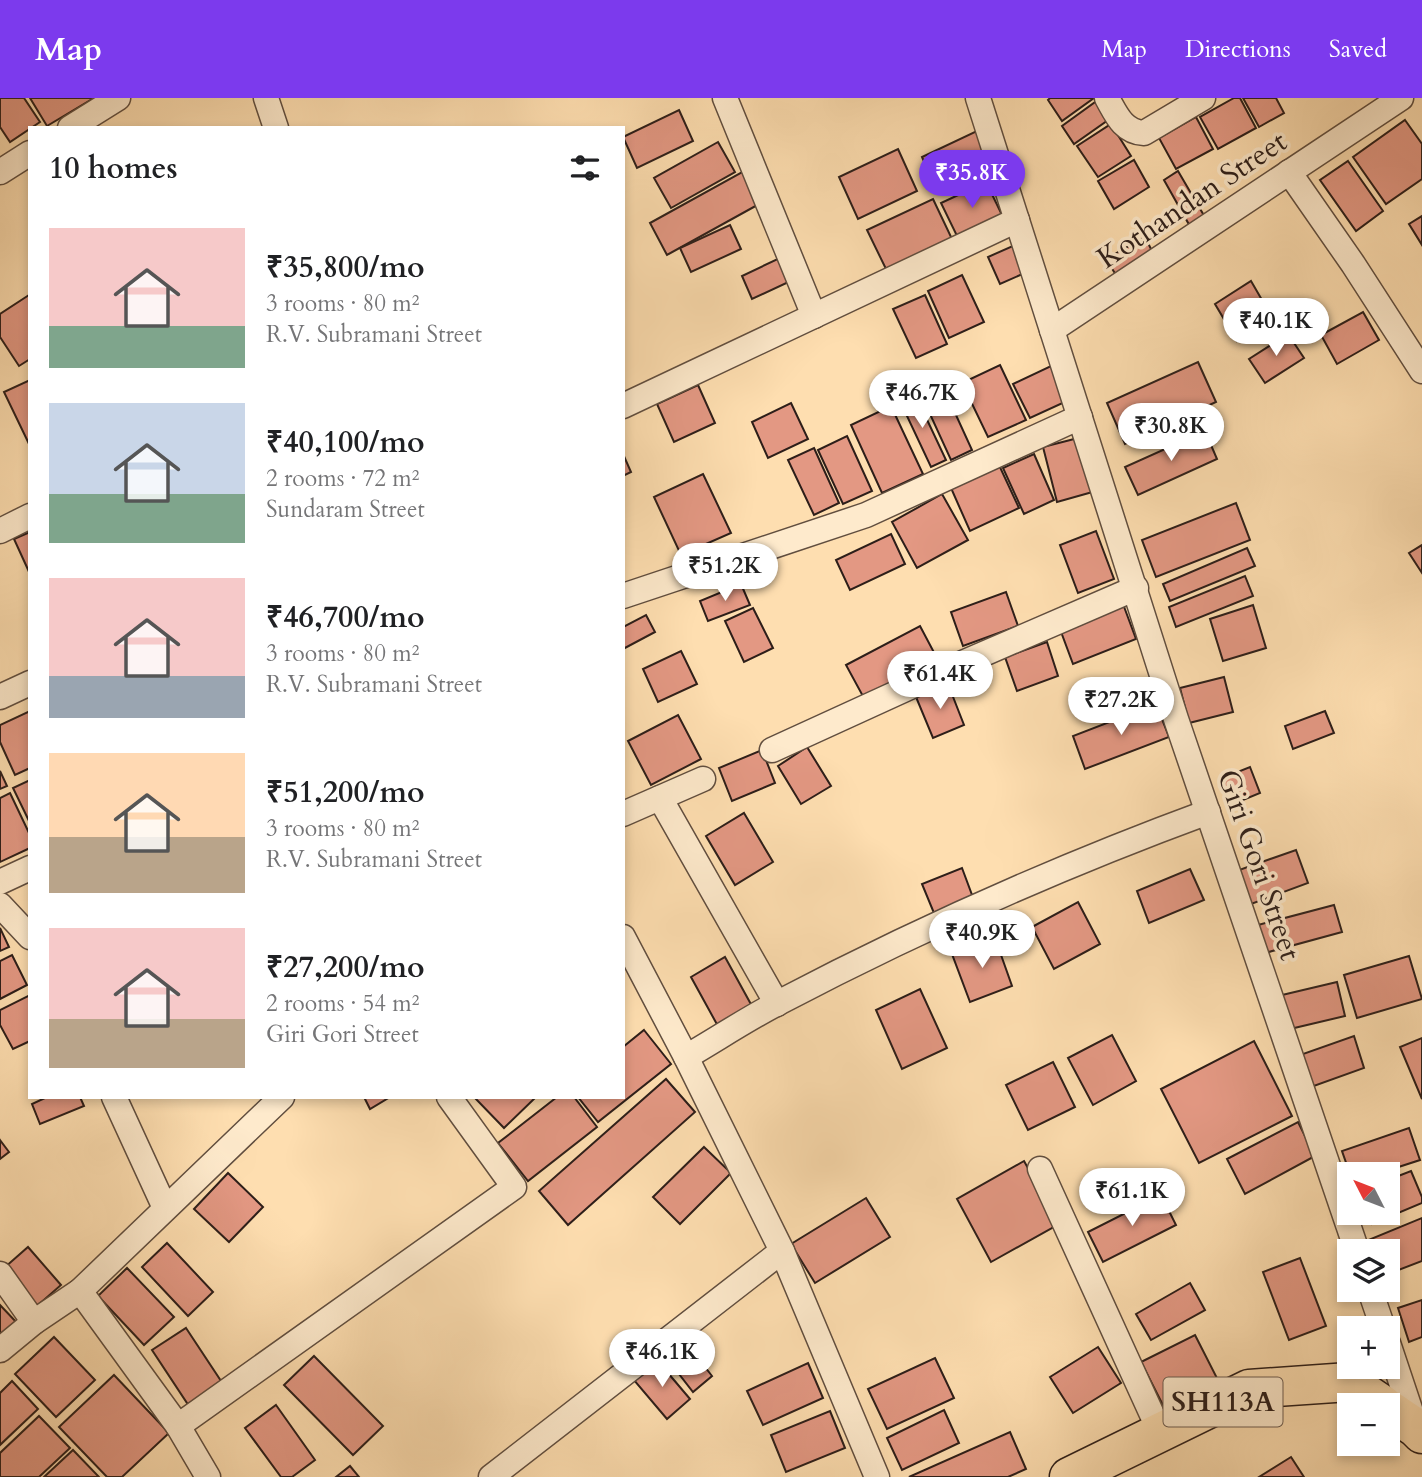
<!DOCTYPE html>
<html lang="en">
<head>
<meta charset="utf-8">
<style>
	body { margin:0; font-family:Cardo,serif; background:#f2f2f2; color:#202124; height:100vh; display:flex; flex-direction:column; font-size:26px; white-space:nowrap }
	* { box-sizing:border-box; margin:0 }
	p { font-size:23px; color:#757577 }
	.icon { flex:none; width:38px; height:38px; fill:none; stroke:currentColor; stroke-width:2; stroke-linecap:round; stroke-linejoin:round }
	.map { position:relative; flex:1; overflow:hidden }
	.sheet { position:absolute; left:28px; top:28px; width:597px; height:973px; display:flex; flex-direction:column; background:#fff; border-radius:0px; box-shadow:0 4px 10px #0003 }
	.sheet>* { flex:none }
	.needle { width:46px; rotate:312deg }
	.buttons { position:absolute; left:1337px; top:1064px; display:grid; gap:14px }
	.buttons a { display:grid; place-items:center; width:63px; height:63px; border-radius:0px; background:#fff; box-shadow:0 4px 10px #0003; font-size:35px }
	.price { position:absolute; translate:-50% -60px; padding:0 16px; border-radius:24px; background:#fff; color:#222; font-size:23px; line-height:46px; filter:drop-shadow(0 2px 4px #0008) }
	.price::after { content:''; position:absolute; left:50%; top:42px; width:21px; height:16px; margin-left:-10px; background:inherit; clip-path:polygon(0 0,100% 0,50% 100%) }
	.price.on { background:#7c3aed; color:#fff }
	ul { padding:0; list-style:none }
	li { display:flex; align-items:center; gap:21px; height:175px; padding:0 21px }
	li span { display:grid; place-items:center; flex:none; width:196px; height:140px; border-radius:0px; color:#555 }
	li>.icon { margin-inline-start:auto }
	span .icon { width:84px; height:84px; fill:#fffc; stroke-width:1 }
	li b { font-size:30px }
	h2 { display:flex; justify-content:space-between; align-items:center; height:84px; padding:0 21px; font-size:30px }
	header { display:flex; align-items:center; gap:42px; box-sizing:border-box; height:98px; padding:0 35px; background:#7c3aed; color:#fff }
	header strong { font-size:33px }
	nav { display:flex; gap:38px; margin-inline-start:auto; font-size:24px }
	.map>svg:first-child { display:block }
</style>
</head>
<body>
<header>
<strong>Map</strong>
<nav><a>Map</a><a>Directions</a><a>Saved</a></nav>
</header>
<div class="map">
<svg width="1422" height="1379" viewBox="0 0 1422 1379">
	<rect width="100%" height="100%" fill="#fedeb0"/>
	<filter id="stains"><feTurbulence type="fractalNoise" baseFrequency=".00286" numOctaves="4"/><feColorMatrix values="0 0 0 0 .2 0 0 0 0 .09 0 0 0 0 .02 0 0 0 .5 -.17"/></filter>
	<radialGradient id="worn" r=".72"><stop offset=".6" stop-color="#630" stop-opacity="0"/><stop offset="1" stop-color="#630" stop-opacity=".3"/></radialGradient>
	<g fill="#e39883" stroke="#2d1e19" stroke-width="2">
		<path d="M 0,0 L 24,0 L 40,24 L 10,44 L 0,29 Z"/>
		<path d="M 30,0 L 94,0 L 47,28 Z"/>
		<path d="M 1050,0 L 1094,0 L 1062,23 L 1048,2 Z"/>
		<path d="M 1234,0 L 1240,0 L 1256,30 L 1218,51 L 1200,19 Z"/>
		<path d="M 1243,0 L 1276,0 L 1284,15 L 1259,29 Z"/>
		<path d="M 1098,2 L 1111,20 L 1074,46 L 1062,28 Z"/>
		<path d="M 679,12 L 693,43 L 637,70 L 623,39 Z"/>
		<path d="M 1196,19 L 1213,51 L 1176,71 L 1159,40 Z"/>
		<path d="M 1405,22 L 1422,46 L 1422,81 L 1386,106 L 1353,59 Z"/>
		<path d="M 1111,26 L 1131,58 L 1098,79 L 1077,48 Z"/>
		<path d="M 979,32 L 994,65 L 936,92 L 922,59 Z"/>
		<path d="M 718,44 L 735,74 L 671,110 L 654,80 Z"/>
		<path d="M 898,51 L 917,93 L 858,121 L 839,79 Z"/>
		<path d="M 1134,62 L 1149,89 L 1114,111 L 1098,83 Z"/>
		<path d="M 1348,63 L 1383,113 L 1356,133 L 1320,82 Z"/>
		<path d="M 744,73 L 761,105 L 667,157 L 650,125 Z"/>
		<path d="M 1178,73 L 1206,121 L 1191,130 L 1164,82 Z"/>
		<path d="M 986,84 L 1003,119 L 958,140 L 941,105 Z"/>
		<path d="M 933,101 L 952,141 L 886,171 L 867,132 Z"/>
		<path d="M 1422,118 L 1422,147 L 1409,126 Z"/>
		<path d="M 730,127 L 741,151 L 691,174 L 680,150 Z"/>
		<path d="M 1145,139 L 1153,155 L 1116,177 L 1106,161 Z"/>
		<path d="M 1015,147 L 1027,174 L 1000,186 L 988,159 Z"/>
		<path d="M 784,158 L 795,181 L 752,201 L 742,178 Z"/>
		<path d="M 962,177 L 984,224 L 949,240 L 928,193 Z"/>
		<path d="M 1251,183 L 1273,221 L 1237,243 L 1215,206 Z"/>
		<path d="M 29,197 L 30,261 L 19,268 L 0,239 L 0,216 Z"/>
		<path d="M 925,197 L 947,246 L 916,260 L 893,211 Z"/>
		<path d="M 1363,214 L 1379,242 L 1337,266 L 1321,237 Z"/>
		<path d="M 1288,236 L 1304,260 L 1265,285 L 1249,261 Z"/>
		<path d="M 1198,264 L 1216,304 L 1125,346 L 1107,305 Z"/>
		<path d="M 1000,267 L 1026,322 L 988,339 L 962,285 Z"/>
		<path d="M 1051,268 L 1067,303 L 1030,320 L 1013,286 Z"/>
		<path d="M 30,282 L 30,348 L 4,294 Z"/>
		<path d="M 698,287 L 715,325 L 674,344 L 657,306 Z"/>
		<path d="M 945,293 L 972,352 L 951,362 L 924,303 Z"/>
		<path d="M 914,294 L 946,362 L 931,369 L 899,301 Z"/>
		<path d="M 791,305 L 808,341 L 768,360 L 752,324 Z"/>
		<path d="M 891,308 L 923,376 L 882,395 L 851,327 Z"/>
		<path d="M 1205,333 L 1217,361 L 1138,397 L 1125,369 Z"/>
		<path d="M 847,338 L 872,393 L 843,406 L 818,352 Z"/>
		<path d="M 1082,339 L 1096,393 L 1057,404 L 1043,349 Z"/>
		<path d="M 814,350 L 839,405 L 814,417 L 788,362 Z"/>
		<path d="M 623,356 L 631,374 L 623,378 Z"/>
		<path d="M 1034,356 L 1054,402 L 1024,416 L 1003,370 Z"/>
		<path d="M 999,367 L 1019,410 L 970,433 L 951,390 Z"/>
		<path d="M 703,376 L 731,435 L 681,457 L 654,399 Z"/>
		<path d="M 942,396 L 968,442 L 917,470 L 892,424 Z"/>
		<path d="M 1236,405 L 1250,442 L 1156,479 L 1142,442 Z"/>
		<path d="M 1096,433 L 1114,481 L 1078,495 L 1060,447 Z"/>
		<path d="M 30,434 L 30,476 L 14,441 Z"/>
		<path d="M 891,436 L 905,466 L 850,492 L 836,462 Z"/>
		<path d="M 1422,447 L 1422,475 L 1409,455 Z"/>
		<path d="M 1247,450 L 1255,468 L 1170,503 L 1163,486 Z"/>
		<path d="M 1245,478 L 1253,498 L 1176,529 L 1169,509 Z"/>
		<path d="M 741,486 L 750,507 L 708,523 L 700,503 Z"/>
		<path d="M 1006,494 L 1018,528 L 963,548 L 951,514 Z"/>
		<path d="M 1123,506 L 1136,541 L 1073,566 L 1060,531 Z"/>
		<path d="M 1253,507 L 1266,550 L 1223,563 L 1210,521 Z"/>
		<path d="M 753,510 L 773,550 L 744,564 L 725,523 Z"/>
		<path d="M 646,517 L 655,534 L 623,551 L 623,529 Z"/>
		<path d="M 920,528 L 938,562 L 865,602 L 846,567 Z"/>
		<path d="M 1047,544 L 1058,578 L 1017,593 L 1005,559 Z"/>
		<path d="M 681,553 L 697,586 L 658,604 L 643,571 Z"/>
		<path d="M 1224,579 L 1233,614 L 1189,625 L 1180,590 Z"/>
		<path d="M 948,586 L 964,627 L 933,640 L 916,599 Z"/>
		<path d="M 1156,606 L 1169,639 L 1085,671 L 1073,638 Z"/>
		<path d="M 30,613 L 30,670 L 15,677 L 0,644 L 0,627 Z"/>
		<path d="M 1325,613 L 1334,635 L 1293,651 L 1285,628 Z"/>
		<path d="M 678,617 L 701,661 L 651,687 L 628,643 Z"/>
		<path d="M 807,649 L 831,688 L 801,706 L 778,668 Z"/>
		<path d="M 762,652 L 775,685 L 732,703 L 719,670 Z"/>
		<path d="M 1250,669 L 1260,695 L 1231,707 L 1220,681 Z"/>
		<path d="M 0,673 L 7,688 L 0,691 Z"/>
		<path d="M 30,682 L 30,725 L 13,690 Z"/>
		<path d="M 10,695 L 30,737 L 30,750 L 0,764 L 0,700 Z"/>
		<path d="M 744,715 L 773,764 L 735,787 L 706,738 Z"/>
		<path d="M 1296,752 L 1308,785 L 1251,806 L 1239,772 Z"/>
		<path d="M 962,770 L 975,805 L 936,820 L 922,786 Z"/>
		<path d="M 1190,771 L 1204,802 L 1149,825 L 1137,793 Z"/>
		<path d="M 1078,804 L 1100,846 L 1054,871 L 1032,829 Z"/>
		<path d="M 1334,807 L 1342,834 L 1265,855 L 1258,827 Z"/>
		<path d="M 0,830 L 9,849 L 0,853 Z"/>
		<path d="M 995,840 L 1012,888 L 970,904 L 952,856 Z"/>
		<path d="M 12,857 L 27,887 L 0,901 L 0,863 Z"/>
		<path d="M 1409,858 L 1422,901 L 1357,920 L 1344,877 Z"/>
		<path d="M 725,859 L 753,910 L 719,930 L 691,879 Z"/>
		<path d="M 1337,884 L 1345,918 L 1290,931 L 1282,897 Z"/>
		<path d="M 920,891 L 947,950 L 902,971 L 876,912 Z"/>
		<path d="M 30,897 L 30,943 L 13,951 L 0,927 L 0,912 Z"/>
		<path d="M 644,932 L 671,966 L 598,1024 L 578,999 L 623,999 L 623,949 Z"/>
		<path d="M 1112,937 L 1136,983 L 1093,1007 L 1068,960 Z"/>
		<path d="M 1354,938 L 1364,970 L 1311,989 L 1300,957 Z"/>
		<path d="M 1422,940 L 1422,1001 L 1400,949 Z"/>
		<path d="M 1254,943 L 1292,1018 L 1199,1065 L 1161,991 Z"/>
		<path d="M 1053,964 L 1075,1009 L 1028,1032 L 1006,987 Z"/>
		<path d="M 666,981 L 695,1014 L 568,1127 L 539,1093 Z"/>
		<path d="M 47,999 L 80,999 L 84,1008 L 40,1026 L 32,1006 Z"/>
		<path d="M 364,999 L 390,999 L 370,1011 Z"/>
		<path d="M 474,999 L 536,999 L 504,1030 Z"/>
		<path d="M 557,999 L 574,999 L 597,1029 L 528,1083 L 498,1045 Z"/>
		<path d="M 1298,1024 L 1315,1058 L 1245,1096 L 1227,1061 Z"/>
		<path d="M 1409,1030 L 1420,1062 L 1377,1076 L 1350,1076 L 1342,1053 Z"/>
		<path d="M 0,1042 L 9,1054 L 0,1061 Z"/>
		<path d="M 704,1049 L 731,1075 L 680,1126 L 653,1099 Z"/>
		<path d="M 1024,1063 L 1059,1126 L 991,1164 L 957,1101 Z"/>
		<path d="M 1411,1073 L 1422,1099 L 1422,1105 L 1372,1126 L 1368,1115 L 1388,1115 L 1388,1082 Z"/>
		<path d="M 228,1075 L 263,1109 L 229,1144 L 194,1111 Z"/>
		<path d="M 1161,1097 L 1176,1127 L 1103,1164 L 1088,1134 Z"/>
		<path d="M 866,1100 L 890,1139 L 815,1185 L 791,1146 Z"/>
		<path d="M 1422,1120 L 1422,1163 L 1388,1176 L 1388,1153 L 1370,1153 L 1366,1143 Z"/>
		<path d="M 167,1145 L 213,1194 L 188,1218 L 142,1169 Z"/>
		<path d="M 28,1149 L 61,1187 L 37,1208 L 4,1170 Z"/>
		<path d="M 1300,1160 L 1326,1228 L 1289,1242 L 1263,1174 Z"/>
		<path d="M 127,1170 L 174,1219 L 144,1247 L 98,1198 Z"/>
		<path d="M 1190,1185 L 1205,1212 L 1151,1242 L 1136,1216 Z"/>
		<path d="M 1422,1202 L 1422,1239 L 1409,1244 L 1398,1210 Z"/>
		<path d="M 0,1207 L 19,1227 L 0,1245 Z"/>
		<path d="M 186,1230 L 223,1286 L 189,1308 L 152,1252 Z"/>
		<path d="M 1195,1237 L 1222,1290 L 1168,1317 L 1141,1264 Z"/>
		<path d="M 54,1239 L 95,1282 L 56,1319 L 15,1276 Z"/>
		<path d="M 684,1242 L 712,1278 L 693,1294 L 665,1258 Z"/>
		<path d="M 1098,1249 L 1121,1285 L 1073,1315 L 1050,1279 Z"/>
		<path d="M 314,1258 L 383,1328 L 353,1357 L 284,1287 Z"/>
		<path d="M 935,1260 L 954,1300 L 887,1331 L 868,1291 Z"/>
		<path d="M 657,1262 L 690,1301 L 667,1321 L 633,1281 Z"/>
		<path d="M 808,1265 L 823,1300 L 763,1327 L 747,1293 Z"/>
		<path d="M 114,1277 L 169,1335 L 122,1379 L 107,1379 L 59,1329 Z"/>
		<path d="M 12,1283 L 38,1311 L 0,1347 L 0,1295 Z"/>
		<path d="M 276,1307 L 315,1362 L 292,1379 L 281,1379 L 245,1330 Z"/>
		<path d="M 944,1312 L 959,1345 L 902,1372 L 887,1340 Z"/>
		<path d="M 830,1313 L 845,1350 L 786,1374 L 771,1337 Z"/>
		<path d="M 39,1318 L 70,1350 L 39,1379 L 0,1379 L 0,1355 Z"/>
		<path d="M 1010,1334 L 1026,1371 L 1008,1379 L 909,1379 Z"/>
		<path d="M 73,1352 L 99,1379 L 44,1379 Z"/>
		<path d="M 1291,1359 L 1304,1379 L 1259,1379 Z"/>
		<path d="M 350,1368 L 359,1379 L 336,1379 Z"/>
	</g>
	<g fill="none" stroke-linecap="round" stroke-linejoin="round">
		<defs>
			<g id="minor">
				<path d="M 266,0 L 276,30"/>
				<path d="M 725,0 L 814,218"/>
				<path d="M 978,0 L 1176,621 L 1357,1153"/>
				<path d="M 1107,0 C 1116,16 1123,34 1144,35 L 1203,0"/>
				<path d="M 70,30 L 118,0"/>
				<path d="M 0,74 L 30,55"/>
				<path d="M 1289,74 L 1353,166 L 1422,273"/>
				<path d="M 1052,232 L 1401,0"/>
				<path d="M 623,308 L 1017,122"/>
				<path d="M 0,433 L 30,418"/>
				<path d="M 623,498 L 866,417 L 1080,319"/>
				<path d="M 0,599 L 30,585"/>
				<path d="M 772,652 L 958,567 L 1136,490"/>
				<path d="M 660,700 L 777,906"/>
				<path d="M 623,716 L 703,681"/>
				<path d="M 0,784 L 30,770"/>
				<path d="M 0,807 L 30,839"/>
				<path d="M 623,839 L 686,959 L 782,1153 L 877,1379"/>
				<path d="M 686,959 C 717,941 747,921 778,905 C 917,832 1061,768 1208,714"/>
				<path d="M 114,999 L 165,1110"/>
				<path d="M 1040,1071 L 1160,1334"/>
				<path d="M 0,1176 L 34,1224"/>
				<path d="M 1370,1192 L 1383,1230"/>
				<path d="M 80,1193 L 178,1328"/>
				<path d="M 1388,1245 L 1416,1329"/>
				<path d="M 0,1252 L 34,1224 L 80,1193 L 282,999"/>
				<path d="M 208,1379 L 178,1328 L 514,1089 L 449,999"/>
				<path d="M 491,1379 L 782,1153"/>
			</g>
			<g id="primary">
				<path d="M 1388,1311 L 1416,1330 L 1422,1336"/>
				<path d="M 1069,1379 L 1249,1291 L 1349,1284 L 1383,1307"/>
			</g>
		</defs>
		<use href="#minor" stroke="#614e3f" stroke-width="27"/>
		<use href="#primary" stroke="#2d1e19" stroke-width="41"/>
		<use href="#minor" stroke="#feeacc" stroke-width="24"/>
		<use href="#primary" stroke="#fedeb0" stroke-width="38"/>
	</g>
	<g text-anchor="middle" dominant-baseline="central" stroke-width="7" stroke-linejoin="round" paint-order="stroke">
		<rect fill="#feeacc" stroke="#6c5b4f" stroke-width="2" x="1163.5" y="1279.5" width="119" height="49" rx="5"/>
		<g font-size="28" font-weight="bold" fill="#2d1e19">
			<text x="1223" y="1304">SH113A</text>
		</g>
		<g font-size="30" fill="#2d1e19" stroke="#feeacc">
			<text transform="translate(1192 102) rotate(-34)">Kothandan Street</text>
			<text transform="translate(1259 767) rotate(71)">Giri Gori Street</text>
		</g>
	</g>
	<rect width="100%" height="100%" filter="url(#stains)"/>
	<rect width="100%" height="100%" fill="url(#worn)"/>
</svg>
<div class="buttons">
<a><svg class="needle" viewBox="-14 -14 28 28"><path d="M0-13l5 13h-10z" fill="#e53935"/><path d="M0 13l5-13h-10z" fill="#757577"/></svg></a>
<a><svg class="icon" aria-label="layers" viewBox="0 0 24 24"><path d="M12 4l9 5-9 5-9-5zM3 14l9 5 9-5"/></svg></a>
<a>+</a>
<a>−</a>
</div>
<b class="price on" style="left:972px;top:112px">₹35.8K</b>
<b class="price" style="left:1276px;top:260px">₹40.1K</b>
<b class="price" style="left:922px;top:332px">₹46.7K</b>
<b class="price" style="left:1171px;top:365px">₹30.8K</b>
<b class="price" style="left:725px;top:505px">₹51.2K</b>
<b class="price" style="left:940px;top:613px">₹61.4K</b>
<b class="price" style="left:1121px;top:639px">₹27.2K</b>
<b class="price" style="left:982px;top:872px">₹40.9K</b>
<b class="price" style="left:1132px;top:1130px">₹61.1K</b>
<b class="price" style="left:662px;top:1291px">₹46.1K</b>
<section class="sheet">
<h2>10 homes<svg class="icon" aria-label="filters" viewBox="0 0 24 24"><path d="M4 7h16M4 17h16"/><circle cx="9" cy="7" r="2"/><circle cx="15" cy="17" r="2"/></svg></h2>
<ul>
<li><span style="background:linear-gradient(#f6c9c9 70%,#7fa58c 0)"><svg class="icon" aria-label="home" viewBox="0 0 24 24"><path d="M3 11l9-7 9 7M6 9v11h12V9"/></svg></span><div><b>₹35,800/mo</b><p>3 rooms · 80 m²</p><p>R.V. Subramani Street</p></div></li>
<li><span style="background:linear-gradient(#c9d6e8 65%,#7fa58c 0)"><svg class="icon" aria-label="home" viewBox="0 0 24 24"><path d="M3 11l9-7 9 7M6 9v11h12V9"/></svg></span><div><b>₹40,100/mo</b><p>2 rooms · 72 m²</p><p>Sundaram Street</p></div></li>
<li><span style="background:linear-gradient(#f6c9c9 70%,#9aa5b1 0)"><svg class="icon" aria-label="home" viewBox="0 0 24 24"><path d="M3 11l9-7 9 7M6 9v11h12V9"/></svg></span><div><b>₹46,700/mo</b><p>3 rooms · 80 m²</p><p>R.V. Subramani Street</p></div></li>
<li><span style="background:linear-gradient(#ffd9b3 60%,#b9a48a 0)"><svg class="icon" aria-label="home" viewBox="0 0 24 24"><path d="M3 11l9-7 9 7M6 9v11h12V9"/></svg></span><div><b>₹51,200/mo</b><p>3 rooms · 80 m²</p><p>R.V. Subramani Street</p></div></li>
<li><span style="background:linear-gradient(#f6c9c9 65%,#b9a48a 0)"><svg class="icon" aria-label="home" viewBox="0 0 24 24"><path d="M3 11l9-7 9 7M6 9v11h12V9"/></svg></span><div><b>₹27,200/mo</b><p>2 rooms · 54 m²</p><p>Giri Gori Street</p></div></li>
</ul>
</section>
</div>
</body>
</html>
